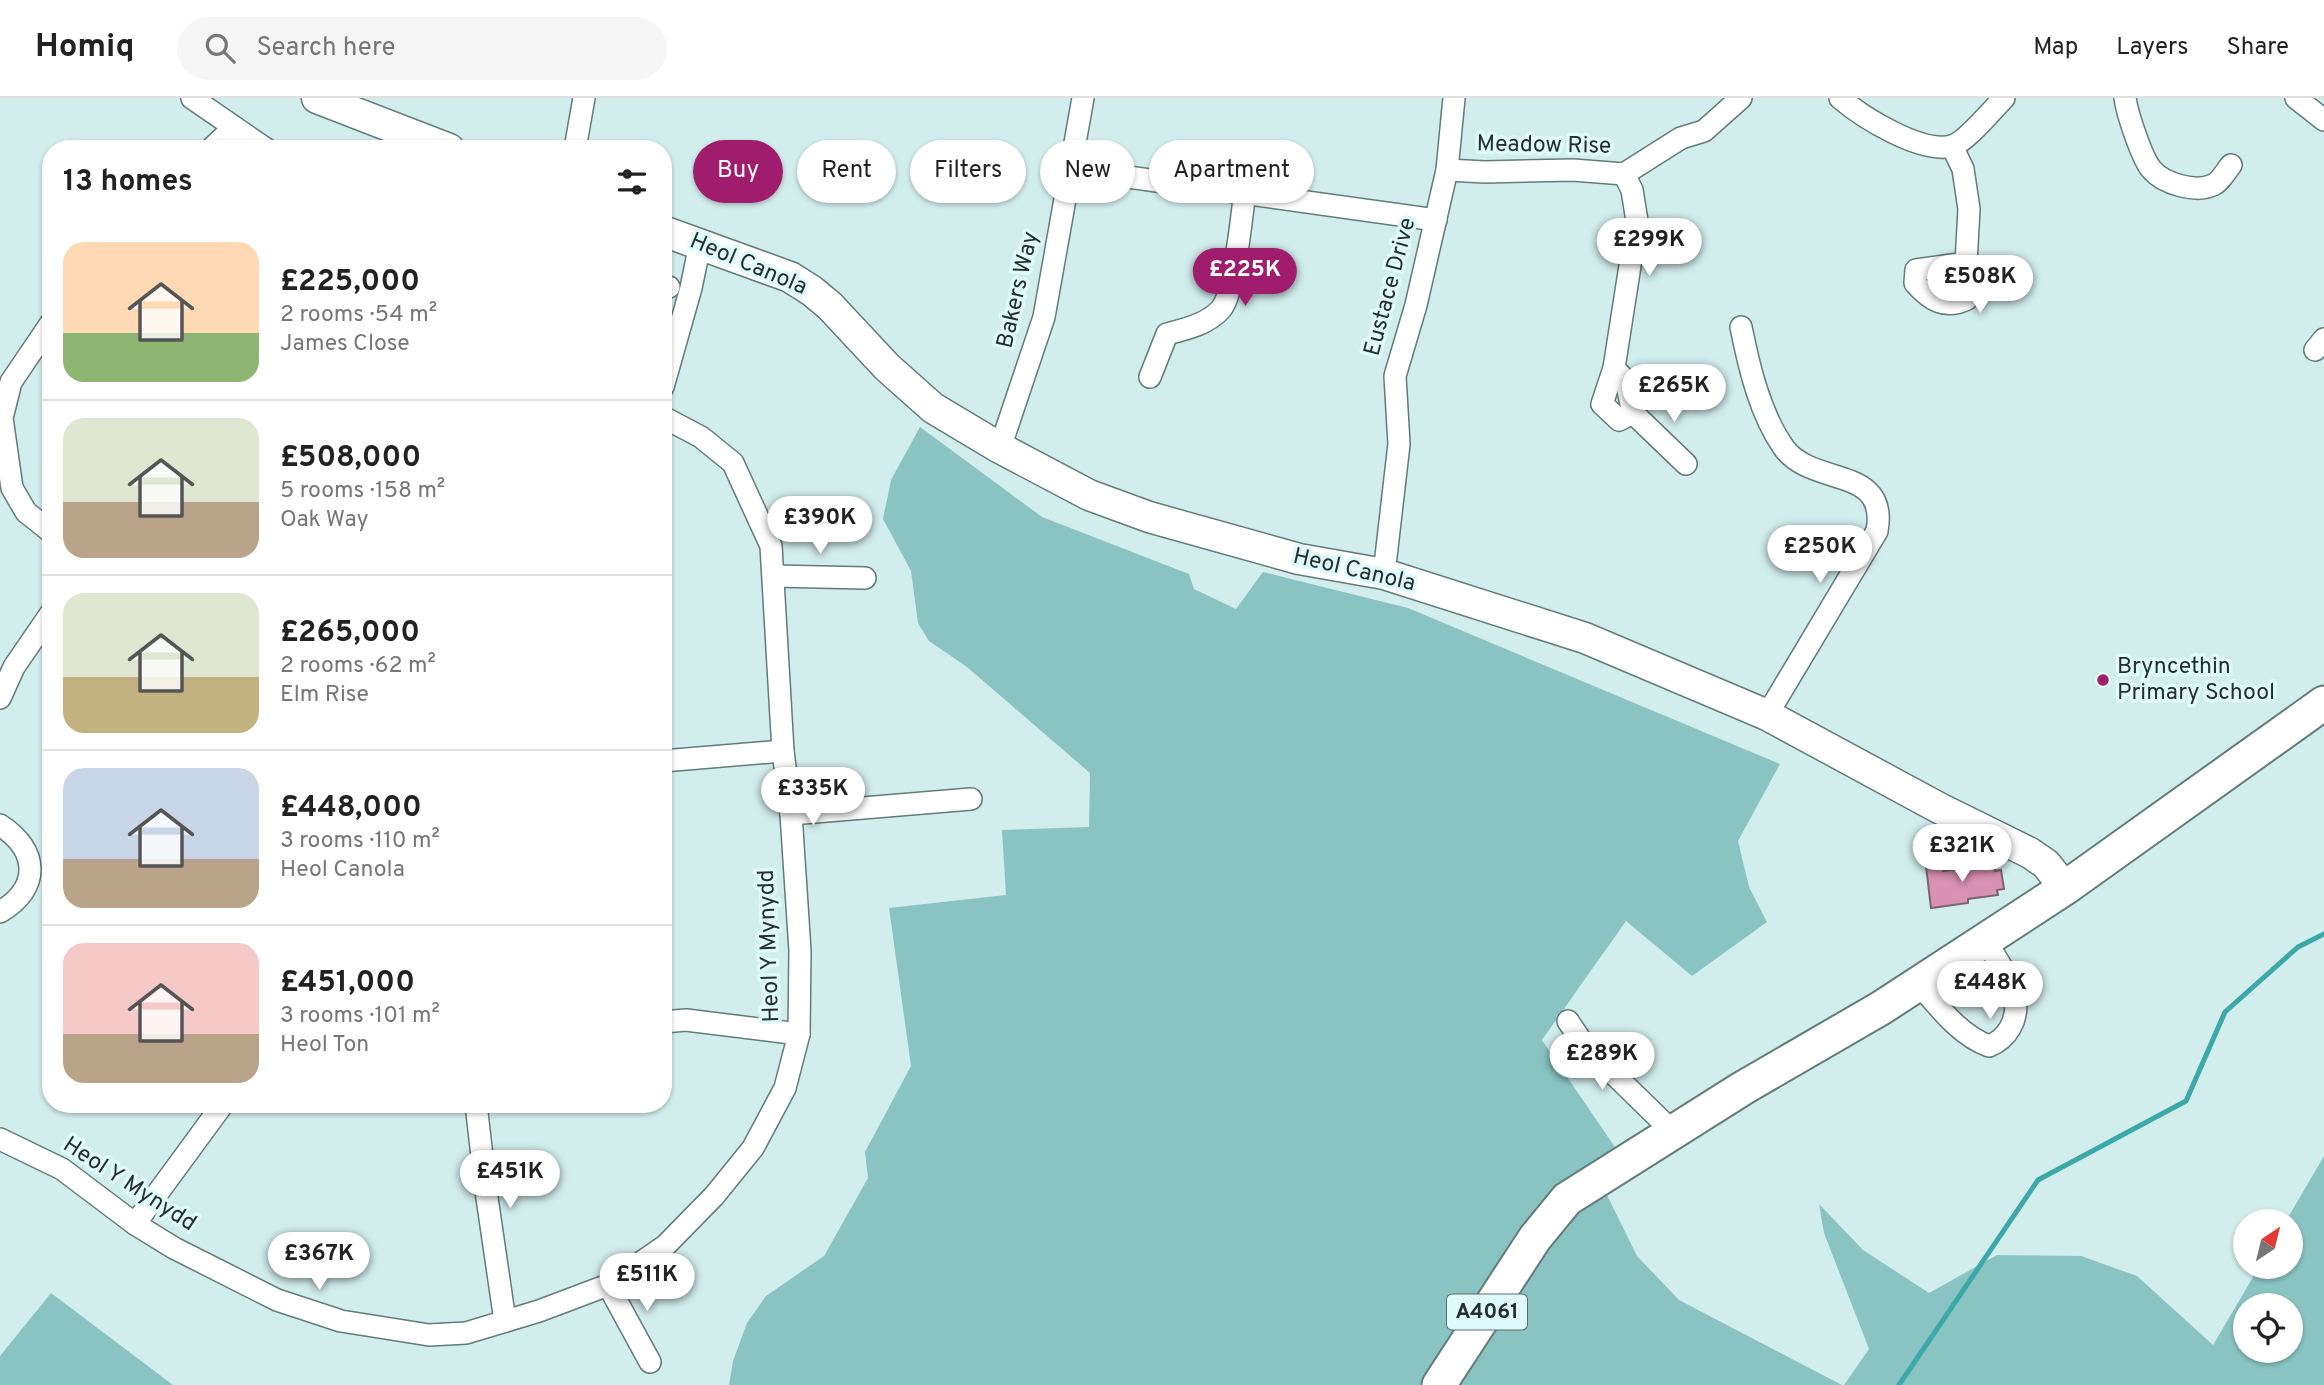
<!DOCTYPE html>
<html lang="en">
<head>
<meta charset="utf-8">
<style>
	body { margin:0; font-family:Overpass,sans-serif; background:#f6f6f6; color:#222; height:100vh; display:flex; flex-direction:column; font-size:26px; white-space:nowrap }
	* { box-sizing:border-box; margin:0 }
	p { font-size:23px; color:#767676 }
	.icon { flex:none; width:38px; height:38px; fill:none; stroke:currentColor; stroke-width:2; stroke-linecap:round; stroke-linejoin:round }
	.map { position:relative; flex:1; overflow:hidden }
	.side { position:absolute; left:42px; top:42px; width:630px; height:973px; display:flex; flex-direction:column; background:#fff; border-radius:28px; box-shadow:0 2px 5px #0004 }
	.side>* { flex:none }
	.banner { position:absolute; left:693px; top:42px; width:665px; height:63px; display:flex; gap:14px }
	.needle { width:46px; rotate:35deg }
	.tools { position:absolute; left:2233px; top:1111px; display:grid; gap:14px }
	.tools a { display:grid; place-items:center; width:70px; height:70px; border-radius:50%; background:#fff; box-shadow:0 2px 5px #0004; font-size:35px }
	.price { position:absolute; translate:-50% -60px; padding:0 16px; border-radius:24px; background:#fff; color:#222; font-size:23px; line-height:46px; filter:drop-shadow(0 2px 4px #0008) }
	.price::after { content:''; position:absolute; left:50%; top:42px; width:21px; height:16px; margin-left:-10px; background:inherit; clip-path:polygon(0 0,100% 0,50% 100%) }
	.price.on { background:#a01d6d; color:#fff }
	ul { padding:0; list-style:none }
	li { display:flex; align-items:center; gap:21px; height:175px; padding:0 21px }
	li+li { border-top:2px solid #e0e0e0 }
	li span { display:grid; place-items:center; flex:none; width:196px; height:140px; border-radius:21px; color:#555 }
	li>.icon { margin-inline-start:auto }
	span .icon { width:84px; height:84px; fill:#fffc; stroke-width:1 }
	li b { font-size:30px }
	h2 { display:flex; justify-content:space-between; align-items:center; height:84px; padding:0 21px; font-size:30px }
	.pill { padding:0 24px; border-radius:32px; background:#fff; box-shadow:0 2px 5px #0004; font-size:24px; line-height:63px }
	.pill.on { background:#a01d6d; color:#fff }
	header { display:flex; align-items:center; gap:42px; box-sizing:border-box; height:98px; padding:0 35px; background:#fff; border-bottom:2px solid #e0e0e0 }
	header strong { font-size:33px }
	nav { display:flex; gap:38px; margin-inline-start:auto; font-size:24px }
	.search { width:490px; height:63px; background:#f6f6f6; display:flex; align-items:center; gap:18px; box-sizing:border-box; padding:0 24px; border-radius:38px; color:#767676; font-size:26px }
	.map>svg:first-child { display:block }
</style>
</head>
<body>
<header>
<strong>Homiq</strong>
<div class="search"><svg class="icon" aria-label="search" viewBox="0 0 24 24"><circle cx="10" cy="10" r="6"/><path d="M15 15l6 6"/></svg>Search here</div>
<nav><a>Map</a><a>Layers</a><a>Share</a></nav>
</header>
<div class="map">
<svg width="2324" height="1287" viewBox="0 0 2324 1287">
	<rect width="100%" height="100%" fill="#d1edec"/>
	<g fill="#89c4c3" fill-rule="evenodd">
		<path d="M 920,329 L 1042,419 L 1189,476 L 1194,491 L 1236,511 L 1263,474 L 1408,510 L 1780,666 L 1738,743 L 1749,789 L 1767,824 L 1692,878 L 1626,823 L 1542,942 L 1625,1064 L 1599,1081 L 1637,1158 L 1679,1202 L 1842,1287 L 729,1287 L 733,1263 L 747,1225 L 766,1198 L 824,1158 L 868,1080 L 865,1054 L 911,968 L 889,810 L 1006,797 L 1002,732 L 1089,729 L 1090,675 L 967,569 L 929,543 L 918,525 L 911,473 L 883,421 L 891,382 Z"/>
		<path d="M 2324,1058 L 2324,1287 L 1844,1287 L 1869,1251 L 1824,1135 L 1819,1106 L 1863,1152 L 1929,1195 L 1997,1157 L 2081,1158 L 2137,1178 L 2213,1247 L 2259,1169 L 2291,1169 L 2291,1124 L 2286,1123 ZM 2245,1208 L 2291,1208 L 2291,1253 L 2245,1253 Z"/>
		<path d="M 51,1195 L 173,1287 L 0,1287 L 0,1258 Z"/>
	</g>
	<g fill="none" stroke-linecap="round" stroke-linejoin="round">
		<path stroke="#3ca9a8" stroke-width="5" d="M 1899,1287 L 2038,1082 L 2186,1003 L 2225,914 L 2298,849 L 2324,836"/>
	</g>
	<path fill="#d992b4" stroke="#7a656f" stroke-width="2" d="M 1942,766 L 1943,773 L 1994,766 L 1995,773 L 2001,772 L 2004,791 L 1997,792 L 1998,797 L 1968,801 L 1968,805 L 1931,810 L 1926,768 Z"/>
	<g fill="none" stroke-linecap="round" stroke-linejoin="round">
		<defs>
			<g id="street">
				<path d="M 192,0 L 266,51"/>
				<path d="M 1840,0 C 1862,19 1921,56 1952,48 C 1966,44 1993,11 2004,0"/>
				<path d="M 2125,0 C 2127,15 2142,61 2152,72 C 2164,86 2196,95 2213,87 C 2220,84 2226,73 2231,67"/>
				<path d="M 2296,0 L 2324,22"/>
				<path d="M 1952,48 L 1963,71 L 1969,111 L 1966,165 L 1970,185 L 1967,201 C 1945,212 1930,202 1915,185 L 1916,172 L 1966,165"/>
				<path d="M 211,51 L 234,29"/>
				<path d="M 575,51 L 584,0"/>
				<path d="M 1071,71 L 1436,122"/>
				<path d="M 1447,72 L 1485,74 L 1573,72 L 1624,76 L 1681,40 L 1704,33 L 1741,0"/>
				<path d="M 1624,76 L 1632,92 L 1637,123 L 1614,270 L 1602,306 L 1619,322 L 1633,315"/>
				<path d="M 663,188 L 669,189"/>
				<path d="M 51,225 L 11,284 L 2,320 L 12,390 L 26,414 L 51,434"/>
				<path d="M 1741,229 C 1749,269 1760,316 1784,350 C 1812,389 1889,367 1877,433 L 1767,617"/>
				<path d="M 2315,252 L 2324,241"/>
				<path d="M 1614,270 L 1626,283 L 1633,315"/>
				<path d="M 1150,279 L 1167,236 C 1186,231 1208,226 1221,211 C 1235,195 1241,119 1245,95"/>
				<path d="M 663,289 L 691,190 L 700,146"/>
				<path d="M 1633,315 L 1686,366"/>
				<path d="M 1000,350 L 1044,219 L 1083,0"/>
				<path d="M 1384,476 L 1399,346 L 1395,278 L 1416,207 L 1447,72 L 1454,0"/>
				<path d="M 774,478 L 865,480"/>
				<path d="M 0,600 L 14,569 L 51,515"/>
				<path d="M 663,663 L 783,653"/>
				<path d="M 791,716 L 971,701"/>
				<path d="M 0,727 C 39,752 41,790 0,814"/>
				<path d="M 1918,885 C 1938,908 1959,937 1989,948 C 1999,944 2005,939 2010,930 C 2028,899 2000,868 1985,842"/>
				<path d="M 1568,923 L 1584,947 L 1673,1034"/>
				<path d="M 663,924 L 686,922 L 799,936"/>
				<path d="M 1567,965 L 1584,947"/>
				<path d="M 476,1006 L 486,1093 L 505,1223"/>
				<path d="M 0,1041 L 62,1071 L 135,1126 L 174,1150 L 277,1202 L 341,1223 L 429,1237 L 466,1235 L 539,1213 L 608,1187 L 665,1148 L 714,1098 L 753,1050 L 785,990 L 799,936 L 800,853 L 791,716 L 783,653 L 771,448 L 733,365 L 701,339 L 663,319"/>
				<path d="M 135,1126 L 223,1006"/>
				<path d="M 608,1187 L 650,1264"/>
			</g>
			<g id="secondary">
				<path d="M 317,0 L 449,51"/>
				<path d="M 663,133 L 790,179 L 812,193 L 830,208 L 887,269 L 933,310 L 1000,350 L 1089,397 L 1149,419 L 1299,461 L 1384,476 L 1585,540 L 1767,617 L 1939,710 L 2030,755 L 2046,766 L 2065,790"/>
			</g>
			<path id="primary" d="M 1439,1287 L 1535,1140 L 1567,1101 L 1743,990 L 1881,910 L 2065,790 L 2324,605"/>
		</defs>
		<use href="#street" stroke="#627b7b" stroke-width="24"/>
		<use href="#secondary" stroke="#627b7b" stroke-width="33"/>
		<use href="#primary" stroke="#627b7b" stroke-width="37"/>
		<use href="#street" stroke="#fff" stroke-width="21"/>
		<use href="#secondary" stroke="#fff" stroke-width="30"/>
		<use href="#primary" stroke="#fff" stroke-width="33"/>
	</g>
	<circle fill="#a01d6d" stroke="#defafa" stroke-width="2.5" cx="2103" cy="582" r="7"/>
	<g text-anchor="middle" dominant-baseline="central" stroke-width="7" stroke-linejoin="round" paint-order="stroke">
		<rect fill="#defafa" stroke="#5c6c6b" stroke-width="2" x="1447" y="1196.5" width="80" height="35" rx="5"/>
		<g font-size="21" font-weight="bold" fill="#242f2e">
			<text x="1487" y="1214">A4061</text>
		</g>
		<g font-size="23" fill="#242f2e" stroke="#defafa">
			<text transform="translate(1544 48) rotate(1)">Meadow Rise</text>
			<text transform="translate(748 167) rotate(23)">Heol Canola</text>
			<text transform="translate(1391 189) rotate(-75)">Eustace Drive</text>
			<text transform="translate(1019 192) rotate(-77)">Bakers Way</text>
			<text transform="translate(1354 473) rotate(13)">Heol Canola</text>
			<text transform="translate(770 848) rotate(-92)">Heol Y Mynydd</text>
			<text transform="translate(129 1087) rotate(33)">Heol Y Mynydd</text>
		</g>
		<g font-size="23" fill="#242f2e" stroke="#defafa" text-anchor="start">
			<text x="2117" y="569">Bryncethin<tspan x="2117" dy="26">Primary School</tspan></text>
		</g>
	</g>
</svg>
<div class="tools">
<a><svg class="needle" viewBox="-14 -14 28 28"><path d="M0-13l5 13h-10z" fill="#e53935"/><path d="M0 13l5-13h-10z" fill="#767676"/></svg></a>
<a><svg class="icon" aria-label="locate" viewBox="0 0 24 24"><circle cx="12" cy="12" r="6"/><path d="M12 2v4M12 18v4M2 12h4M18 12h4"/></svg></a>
</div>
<b class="price" style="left:1649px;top:180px">£299K</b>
<b class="price on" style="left:1245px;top:210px">£225K</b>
<b class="price" style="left:1980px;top:217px">£508K</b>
<b class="price" style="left:1674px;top:326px">£265K</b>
<b class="price" style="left:820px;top:458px">£390K</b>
<b class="price" style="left:1820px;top:487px">£250K</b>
<b class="price" style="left:813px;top:729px">£335K</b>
<b class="price" style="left:1962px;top:786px">£321K</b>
<b class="price" style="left:1990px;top:923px">£448K</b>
<b class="price" style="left:1602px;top:994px">£289K</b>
<b class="price" style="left:510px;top:1112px">£451K</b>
<b class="price" style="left:319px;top:1194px">£367K</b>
<b class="price" style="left:647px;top:1215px">£511K</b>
<div class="banner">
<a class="pill on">Buy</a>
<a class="pill">Rent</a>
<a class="pill">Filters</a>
<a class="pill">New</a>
<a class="pill">Apartment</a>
</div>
<section class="side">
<h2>13 homes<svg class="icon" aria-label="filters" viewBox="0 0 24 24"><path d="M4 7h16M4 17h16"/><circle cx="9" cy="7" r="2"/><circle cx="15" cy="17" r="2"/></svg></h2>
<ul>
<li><span style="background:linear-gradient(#ffd9b3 65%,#8fb573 0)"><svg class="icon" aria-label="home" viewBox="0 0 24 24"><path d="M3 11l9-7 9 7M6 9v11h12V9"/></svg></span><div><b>£225,000</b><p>2 rooms · 54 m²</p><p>James Close</p></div></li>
<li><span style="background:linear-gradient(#dfe7d0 60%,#b9a48a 0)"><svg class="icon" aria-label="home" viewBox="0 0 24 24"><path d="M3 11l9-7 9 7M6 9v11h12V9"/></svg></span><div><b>£508,000</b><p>5 rooms · 158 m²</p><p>Oak Way</p></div></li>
<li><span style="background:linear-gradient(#dfe7d0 60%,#c2b280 0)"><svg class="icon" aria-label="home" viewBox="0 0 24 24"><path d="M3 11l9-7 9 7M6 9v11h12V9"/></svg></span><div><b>£265,000</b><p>2 rooms · 62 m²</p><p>Elm Rise</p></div></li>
<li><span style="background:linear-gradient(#c9d6e8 65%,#b9a48a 0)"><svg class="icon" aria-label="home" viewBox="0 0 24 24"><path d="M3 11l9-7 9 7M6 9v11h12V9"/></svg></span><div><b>£448,000</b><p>3 rooms · 110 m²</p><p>Heol Canola</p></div></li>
<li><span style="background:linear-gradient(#f6c9c9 65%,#b9a48a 0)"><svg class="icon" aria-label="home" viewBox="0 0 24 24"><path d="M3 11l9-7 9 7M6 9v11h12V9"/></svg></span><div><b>£451,000</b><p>3 rooms · 101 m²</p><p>Heol Ton</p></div></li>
</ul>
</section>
</div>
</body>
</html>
